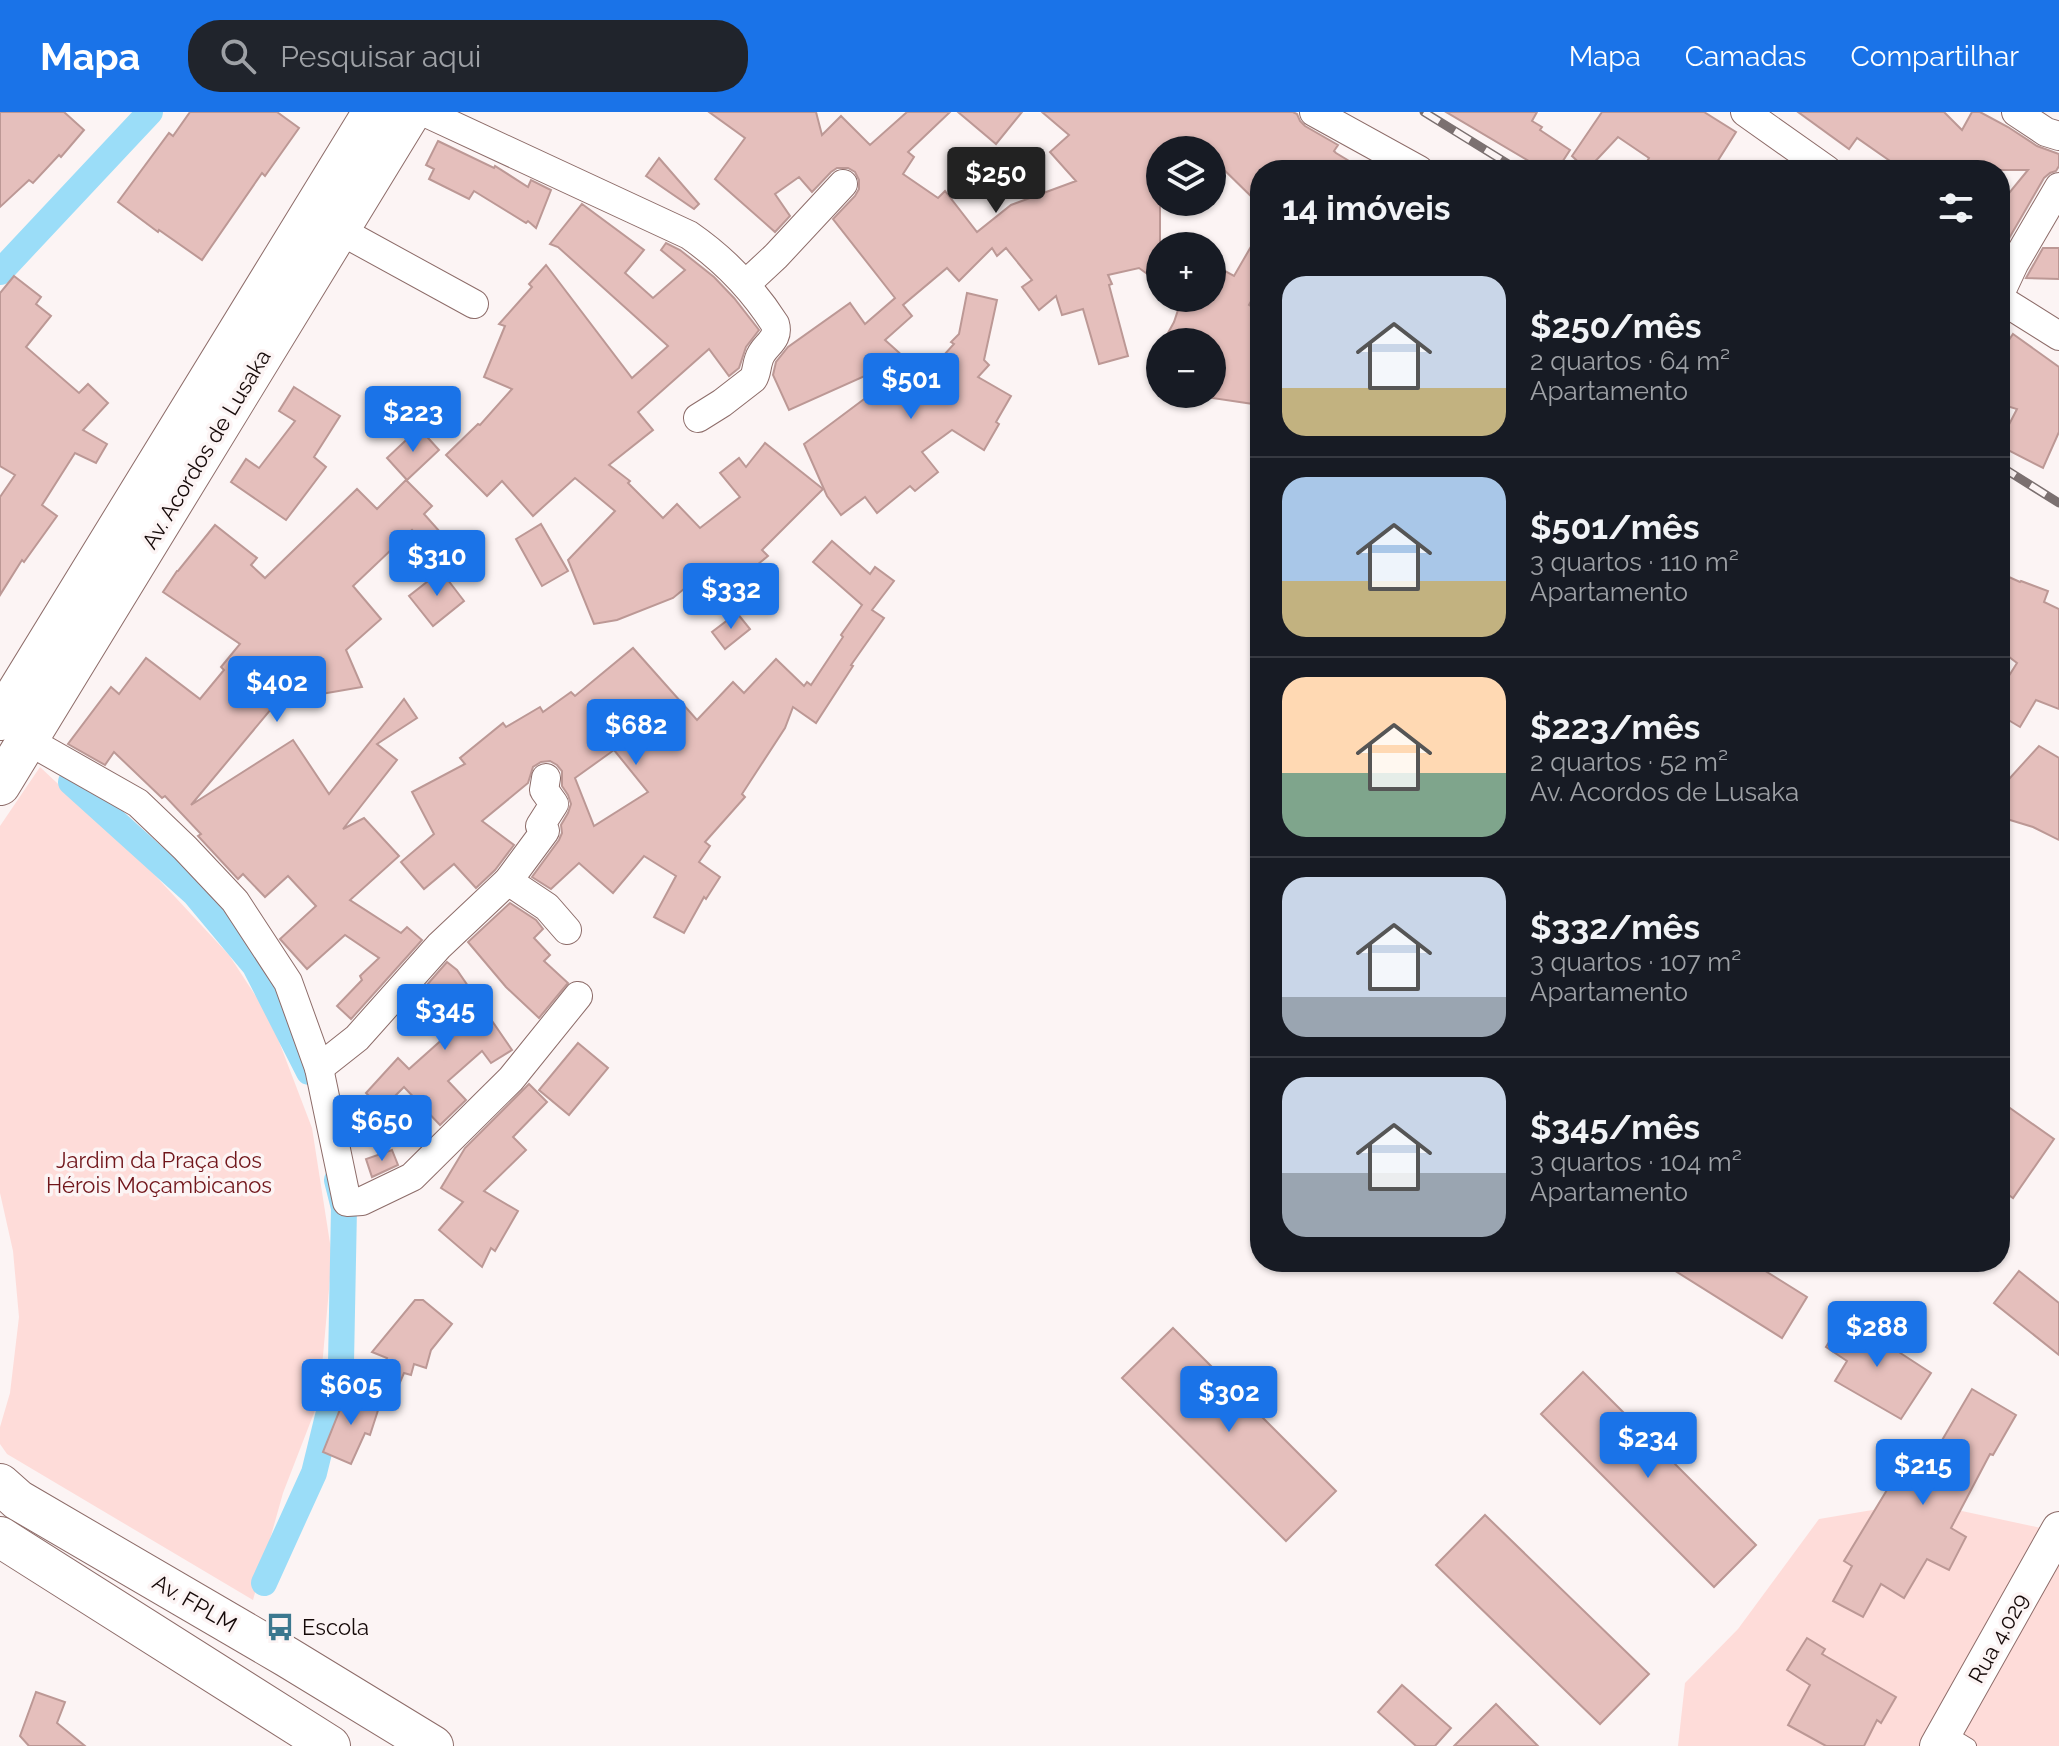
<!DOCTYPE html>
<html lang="pt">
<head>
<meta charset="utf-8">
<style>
	body { margin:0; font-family:Raleway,sans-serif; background:#20242c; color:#f1f3f6; height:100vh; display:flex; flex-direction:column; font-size:30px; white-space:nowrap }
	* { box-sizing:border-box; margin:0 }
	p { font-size:26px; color:#9ea1a6 }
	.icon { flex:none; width:44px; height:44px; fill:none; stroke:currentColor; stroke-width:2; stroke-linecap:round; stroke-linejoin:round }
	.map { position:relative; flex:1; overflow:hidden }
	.details { position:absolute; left:1250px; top:48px; width:760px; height:1112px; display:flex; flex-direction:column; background:#171b24; border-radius:32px; box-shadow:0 2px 6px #0004 }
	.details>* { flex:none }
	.fabs { position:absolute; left:1146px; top:24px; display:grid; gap:16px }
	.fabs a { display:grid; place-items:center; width:80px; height:80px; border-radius:50%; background:#171b24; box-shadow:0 2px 6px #0004; font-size:40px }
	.price { position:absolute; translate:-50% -68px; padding:0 18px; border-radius:8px; background:#1a73e8; color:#fff; font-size:26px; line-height:52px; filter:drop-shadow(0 2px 4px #0008) }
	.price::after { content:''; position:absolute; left:50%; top:48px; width:24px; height:18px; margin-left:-12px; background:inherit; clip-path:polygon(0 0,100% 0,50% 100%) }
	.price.current { background:#222; color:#fff }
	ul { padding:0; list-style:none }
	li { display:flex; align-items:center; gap:24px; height:200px; padding:0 32px }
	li+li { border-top:2px solid #363941 }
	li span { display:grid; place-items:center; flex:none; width:224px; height:160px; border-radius:24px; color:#555 }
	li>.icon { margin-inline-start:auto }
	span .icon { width:96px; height:96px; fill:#fffc; stroke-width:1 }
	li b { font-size:34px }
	h2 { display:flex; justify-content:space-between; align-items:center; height:96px; padding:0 32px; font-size:34px }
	header { display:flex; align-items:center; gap:48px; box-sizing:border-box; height:112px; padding:0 40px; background:#1a73e8; color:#fff }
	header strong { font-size:38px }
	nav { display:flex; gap:44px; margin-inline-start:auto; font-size:28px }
	.search { width:560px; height:72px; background:#20242c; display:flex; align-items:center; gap:20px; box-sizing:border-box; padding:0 28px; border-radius:32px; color:#9ea1a6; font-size:30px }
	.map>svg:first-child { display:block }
</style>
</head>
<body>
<header>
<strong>Mapa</strong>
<div class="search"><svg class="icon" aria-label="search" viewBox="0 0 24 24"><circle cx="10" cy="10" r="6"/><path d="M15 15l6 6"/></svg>Pesquisar aqui</div>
<nav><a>Mapa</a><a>Camadas</a><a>Compartilhar</a></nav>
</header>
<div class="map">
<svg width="2059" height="1634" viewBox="0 0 2059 1634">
	<rect width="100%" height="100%" fill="#fcf4f4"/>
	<g fill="#fedcd9">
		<path d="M 40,655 L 151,759 L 229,843 L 270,906 L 312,1016 L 332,1144 L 319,1288 L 283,1381 L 253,1488 L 7,1342 L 0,1332 L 0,1315 L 10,1281 L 19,1205 L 13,1139 L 0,1081 L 0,714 Z"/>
		<path d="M 1920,1390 L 2041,1416 L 2059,1433 L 2059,1634 L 1678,1634 L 1685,1571 L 1738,1517 L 1819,1407 Z"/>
	</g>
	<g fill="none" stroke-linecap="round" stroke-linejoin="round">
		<g stroke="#9bddf8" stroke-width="26">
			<path d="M 0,160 L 150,0"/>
			<path d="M 71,670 L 194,781 L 255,854 L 309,960"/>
			<path d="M 264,1471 L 314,1361 L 341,1251 L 344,1096 L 337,1068"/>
		</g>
	</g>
	<g fill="#e5bfbc" stroke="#bc9895" stroke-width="2" fill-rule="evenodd">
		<path d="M 0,0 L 64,0 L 84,18 L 61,45 L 59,43 L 33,71 L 29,68 L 0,95 Z"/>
		<path d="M 190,0 L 277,0 L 299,16 L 265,64 L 262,61 L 202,148 L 159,118 L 158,120 L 118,90 L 169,21 L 173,24 Z"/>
		<path d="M 709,0 L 816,0 L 822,23 L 841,4 L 870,33 L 907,0 L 950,0 L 908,40 L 914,45 L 903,62 L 938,86 L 945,79 L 977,120 L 1011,93 L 1076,69 L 1050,40 L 1069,23 L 1042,0 L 1293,0 L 1297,2 L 1300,9 L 1305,14 L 1338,33 L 1334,39 L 1336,41 L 1364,58 L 1260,58 L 1260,93 L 1212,46 L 1212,38 L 1160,38 L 1160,171 L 1139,156 L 1108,163 L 1112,172 L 1109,173 L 1128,244 L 1099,252 L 1083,197 L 1062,203 L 1056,184 L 1039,198 L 1022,175 L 1032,168 L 1006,136 L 997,144 L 992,136 L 959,169 L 947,156 L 903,193 L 912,204 L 885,228 L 905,246 L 789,298 L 773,263 L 776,250 L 788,235 L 850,191 L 865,212 L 895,186 L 833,107 L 855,84 L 859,77 L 859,68 L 855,60 L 848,56 L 837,56 L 831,60 L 812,80 L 799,65 L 775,82 L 790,104 L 775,120 L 715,67 L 745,26 Z"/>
		<path d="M 958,0 L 1022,0 L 996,32 Z"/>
		<path d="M 1446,0 L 1537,0 L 1532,9 L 1542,15 L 1540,18 L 1570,38 L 1557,58 L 1544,58 Z"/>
		<path d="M 1602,0 L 1704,0 L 1736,20 L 1712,58 L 1642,58 L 1649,46 L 1618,25 L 1587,58 L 1572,44 Z"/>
		<path d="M 1798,0 L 1944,0 L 1962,18 L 1972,0 L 1980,0 L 2008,15 L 2037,34 L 2059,42 L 2059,54 L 2056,59 L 2050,61 L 2044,66 L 2000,142 L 2000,92 L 2028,58 L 1903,58 L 1857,26 L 1849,37 Z"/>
		<path d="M 438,29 L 494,56 L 495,54 L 528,75 L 531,68 L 551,78 L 536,116 L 528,109 L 526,111 L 474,79 L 469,87 L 429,67 L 434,57 L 426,53 Z"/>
		<path d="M 659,46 L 699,92 L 694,97 L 646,64 Z"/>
		<path d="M 582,92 L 644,138 L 625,161 L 653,186 L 685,158 L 661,138 L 666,131 L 680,138 L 714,165 L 734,186 L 759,218 L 746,235 L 739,256 L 729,264 L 709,237 L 638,300 L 653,318 L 609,353 L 630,369 L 628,371 L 663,406 L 677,392 L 700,416 L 740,385 L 720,361 L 739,346 L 746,355 L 765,331 L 823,377 L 762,438 L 768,444 L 730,475 L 724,465 L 708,471 L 701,463 L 673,486 L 617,508 L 594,512 L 568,448 L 615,399 L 575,366 L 533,404 L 502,369 L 487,384 L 446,343 L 478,312 L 480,313 L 512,277 L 484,265 L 505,214 L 499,212 L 532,175 L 529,172 L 546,153 L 632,266 L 668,234 L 558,135 L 550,132 Z"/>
		<path d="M 1260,119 L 1260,173 L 1249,193 L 1257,198 L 1252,207 L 1260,212 L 1260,293 L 1212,286 L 1212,230 L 1163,230 L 1174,210 L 1182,186 L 1212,186 L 1212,152 L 1234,164 Z"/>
		<path d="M 2043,136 L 2059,136 L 2059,167 L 2026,166 Z"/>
		<path d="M 14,164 L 41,185 L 36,192 L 51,204 L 26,235 L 79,281 L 88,272 L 108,291 L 83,318 L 107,332 L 96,351 L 75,341 L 42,393 L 57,404 L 24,450 L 22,448 L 0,483 L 0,385 L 15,363 L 0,354 L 0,181 Z"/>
		<path d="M 967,181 L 997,188 L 984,248 L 989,253 L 978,265 L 1011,284 L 996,310 L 999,312 L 984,338 L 952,318 L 922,340 L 938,360 L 915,379 L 910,374 L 877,401 L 865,385 L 841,403 L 827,384 L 804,332 L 911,252 L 925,264 L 954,232 L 951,230 L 959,222 Z"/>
		<path d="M 2013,222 L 2059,255 L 2059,320 L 2043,356 L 2000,334 L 2000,330 L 2017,297 L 2000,292 L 2000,241 Z"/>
		<path d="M 294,275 L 340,304 L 314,345 L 326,355 L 286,408 L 231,370 L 246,347 L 259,356 L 295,309 L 279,299 Z"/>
		<path d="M 419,316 L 439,338 L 407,368 L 387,346 Z"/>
		<path d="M 406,368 L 432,394 L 424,402 L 448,429 L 433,442 L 412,418 L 353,474 L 381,507 L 346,538 L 362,575 L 269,591 L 272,596 L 191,693 L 293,628 L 329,682 L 404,587 L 417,606 L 377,632 L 397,648 L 343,717 L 364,706 L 399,744 L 350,788 L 401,821 L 407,815 L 422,828 L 351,907 L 337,894 L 362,868 L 360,864 L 379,846 L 345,823 L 307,857 L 280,827 L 316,794 L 288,764 L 265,785 L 243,762 L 238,767 L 198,724 L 201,722 L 165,684 L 162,686 L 114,640 L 105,653 L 68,632 L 111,575 L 119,582 L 146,546 L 200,587 L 224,558 L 221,555 L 240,532 L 163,480 L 177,459 L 178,459 L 215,413 L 257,446 L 251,453 L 265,466 L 357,377 L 377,397 Z"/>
		<path d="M 541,412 L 568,459 L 542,474 L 516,427 Z"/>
		<path d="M 832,429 L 870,462 L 875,455 L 894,469 L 872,498 L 884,506 L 851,553 L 853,554 L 816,611 L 793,595 L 785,616 L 742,682 L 745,685 L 705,730 L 710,734 L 699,750 L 720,765 L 706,787 L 704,785 L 684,821 L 654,805 L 676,764 L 644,744 L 613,781 L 579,751 L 551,777 L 532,765 L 559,728 L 562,721 L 561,713 L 568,701 L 571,692 L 568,683 L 562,674 L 562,659 L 557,653 L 550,649 L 541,650 L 533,655 L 528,671 L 482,709 L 514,733 L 495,758 L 476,776 L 454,752 L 424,777 L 401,750 L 434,722 L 412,680 L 465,652 L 460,646 L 503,611 L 506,615 L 540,595 L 543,600 L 571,580 L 575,584 L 633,536 L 697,608 L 733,570 L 744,581 L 776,547 L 804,574 L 807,570 L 811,573 L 843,525 L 841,523 L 862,493 L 813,450 ZM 614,638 L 648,680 L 594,714 L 575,666 Z"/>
		<path d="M 441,459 L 464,489 L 433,514 L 409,484 Z"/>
		<path d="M 2000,461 L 2020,470 L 2021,469 L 2048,479 L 2044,490 L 2059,497 L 2059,597 L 2036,588 L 2020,615 L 2000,603 L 2000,578 L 2017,551 L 2000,538 Z"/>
		<path d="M 737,501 L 750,517 L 725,537 L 712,520 Z"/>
		<path d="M 2039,634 L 2059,646 L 2059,728 L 2033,715 L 2000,705 L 2000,677 Z"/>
		<path d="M 510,791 L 536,808 L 543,817 L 534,826 L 550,843 L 544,849 L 568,871 L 539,906 L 506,875 L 468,830 Z"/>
		<path d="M 447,850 L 457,858 L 512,938 L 491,951 L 482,939 L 448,969 L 466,988 L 440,1013 L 404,975 L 382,997 L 366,981 L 398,946 L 409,957 L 465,907 L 426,874 Z"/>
		<path d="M 578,931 L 608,956 L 569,1003 L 539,978 Z"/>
		<path d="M 529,972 L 547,990 L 513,1025 L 526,1038 L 484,1079 L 518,1099 L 495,1139 L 491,1136 L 482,1155 L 439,1118 L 463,1090 L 441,1076 L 465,1036 Z"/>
		<path d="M 2000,989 L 2054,1027 L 2013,1086 L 2000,1077 Z"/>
		<path d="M 392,1038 L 398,1053 L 372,1065 L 366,1047 Z"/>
		<path d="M 1661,1150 L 1751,1150 L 1807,1185 L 1782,1226 Z"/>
		<path d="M 2019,1159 L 2059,1191 L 2059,1243 L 1994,1191 Z"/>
		<path d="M 415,1188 L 423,1188 L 452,1212 L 431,1238 L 426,1256 L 414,1252 L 411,1263 L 404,1261 L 391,1291 L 372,1282 L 387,1246 L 372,1240 Z"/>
		<path d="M 1845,1205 L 1931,1261 L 1901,1307 L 1835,1269 L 1847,1249 L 1826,1235 Z"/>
		<path d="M 1173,1216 L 1336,1379 L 1286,1429 L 1122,1266 Z"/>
		<path d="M 1583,1260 L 1756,1433 L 1714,1475 L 1541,1302 Z"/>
		<path d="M 1972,1277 L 2016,1303 L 1993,1343 L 1990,1342 L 1951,1416 L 1966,1425 L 1949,1458 L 1927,1447 L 1904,1486 L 1881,1472 L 1863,1505 L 1833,1489 L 1852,1454 L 1844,1449 L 1913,1335 L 1931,1347 Z"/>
		<path d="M 347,1280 L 380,1292 L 370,1323 L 365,1321 L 351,1352 L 323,1340 Z"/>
		<path d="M 1485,1403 L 1649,1562 L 1600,1612 L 1436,1453 Z"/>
		<path d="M 1807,1526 L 1825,1537 L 1822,1542 L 1896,1585 L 1881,1611 L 1877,1608 L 1864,1634 L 1826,1634 L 1788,1613 L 1810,1573 L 1787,1558 Z"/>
		<path d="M 1402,1573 L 1451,1616 L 1435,1634 L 1416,1634 L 1378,1600 Z"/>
		<path d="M 36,1580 L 65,1590 L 57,1611 L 85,1634 L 29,1634 L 20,1624 Z"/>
		<path d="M 1496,1592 L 1538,1634 L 1454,1634 Z"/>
	</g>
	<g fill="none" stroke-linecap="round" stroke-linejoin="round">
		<defs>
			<path id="service" d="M 1946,1620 L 1969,1634"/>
			<g id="minor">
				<path d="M 424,0 L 689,123 C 725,148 752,176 775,212 C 780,229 763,233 759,247 C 756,255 757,261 753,267 L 722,291 L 698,306"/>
				<path d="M 1314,0 L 1419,58"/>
				<path d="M 1745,0 L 1827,58"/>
				<path d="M 2016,0 L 2046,20 L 2059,24"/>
				<path d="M 339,118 L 474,192"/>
				<path d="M 746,172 L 776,144 L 843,72"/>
				<path d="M 2000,182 L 2014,152 L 2059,75"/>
				<path d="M 2000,187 L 2059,224"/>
				<path d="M 27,628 L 138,691 L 185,736 L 235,789 L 288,870 L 319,956 L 347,1090 L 362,1089 L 412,1065 L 511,967 L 578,884"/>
				<path d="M 508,769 L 547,795 L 567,818"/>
				<path d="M 319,956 L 357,926 L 439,834 L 508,769 L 545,719 L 540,714 L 554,692 L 544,678 L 546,666"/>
			</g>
			<path id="tertiary" d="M 1937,1634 L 2059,1417"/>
			<g id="secondary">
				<path d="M 0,608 L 373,0"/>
				<path d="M 0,673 L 411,0"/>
				<path d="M 0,1372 L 18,1388 L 287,1545 L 433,1634"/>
				<path d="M 0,1425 L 330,1634"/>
			</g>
		</defs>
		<use href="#service" stroke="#8d6c69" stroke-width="16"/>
		<use href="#minor" stroke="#8d6c69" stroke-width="30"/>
		<use href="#tertiary" stroke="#8d6c69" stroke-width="36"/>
		<use href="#secondary" stroke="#8d6c69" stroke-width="42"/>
		<use href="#service" stroke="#fff" stroke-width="14"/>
		<use href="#minor" stroke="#fff" stroke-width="28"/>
		<use href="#tertiary" stroke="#fff" stroke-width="34"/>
		<use href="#secondary" stroke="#fff" stroke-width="40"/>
		<defs>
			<g id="rail">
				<path d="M 1424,0 L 1518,58"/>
				<path d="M 2000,354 L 2059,391"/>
			</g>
		</defs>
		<use href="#rail" stroke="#7b7070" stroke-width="9"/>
		<use href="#rail" stroke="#fcf4f4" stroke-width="6" stroke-dasharray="18" stroke-linecap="butt"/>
	</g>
	<defs>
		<symbol id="bus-bare" viewBox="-9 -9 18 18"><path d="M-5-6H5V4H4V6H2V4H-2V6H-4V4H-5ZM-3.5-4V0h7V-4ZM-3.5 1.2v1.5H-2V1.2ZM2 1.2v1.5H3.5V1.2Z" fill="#3c788f" stroke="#fcf4f4" stroke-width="2.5" paint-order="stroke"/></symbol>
	</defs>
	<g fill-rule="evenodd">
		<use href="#bus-bare" x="260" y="1495" width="40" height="40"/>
	</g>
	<g text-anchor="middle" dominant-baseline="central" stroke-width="7" stroke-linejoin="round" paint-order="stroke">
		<g font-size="22" fill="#150908" stroke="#fcf4f4">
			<text transform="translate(206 337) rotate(-59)">Av. Acordos de Lusaka</text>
			<text transform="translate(195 1491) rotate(30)">Av. FPLM</text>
			<text transform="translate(1998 1526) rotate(-61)">Rua 4.029</text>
		</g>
		<g font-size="22" fill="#70151a" stroke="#fcf4f4">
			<text x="159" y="1048">Jardim da Praça dos<tspan x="159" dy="25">Hérois Moçambicanos</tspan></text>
		</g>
		<g font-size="22" fill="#150908" stroke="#fcf4f4" text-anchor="start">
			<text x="302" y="1515">Escola</text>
		</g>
	</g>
</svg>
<div class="fabs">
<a><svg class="icon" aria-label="layers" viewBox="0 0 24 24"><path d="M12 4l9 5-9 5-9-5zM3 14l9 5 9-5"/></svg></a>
<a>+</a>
<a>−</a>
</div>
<b class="price current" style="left:996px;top:103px">$250</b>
<b class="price" style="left:911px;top:309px">$501</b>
<b class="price" style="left:413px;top:342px">$223</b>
<b class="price" style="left:437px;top:486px">$310</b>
<b class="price" style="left:731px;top:519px">$332</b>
<b class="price" style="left:277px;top:612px">$402</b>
<b class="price" style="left:636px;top:655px">$682</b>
<b class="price" style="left:445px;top:940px">$345</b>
<b class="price" style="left:382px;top:1051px">$650</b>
<b class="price" style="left:1877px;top:1257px">$288</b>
<b class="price" style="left:351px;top:1315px">$605</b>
<b class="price" style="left:1229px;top:1322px">$302</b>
<b class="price" style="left:1648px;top:1368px">$234</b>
<b class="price" style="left:1923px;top:1395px">$215</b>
<section class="details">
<h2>14 imóveis<svg class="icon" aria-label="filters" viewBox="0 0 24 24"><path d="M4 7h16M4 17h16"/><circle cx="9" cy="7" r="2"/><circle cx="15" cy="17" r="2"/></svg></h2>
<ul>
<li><span style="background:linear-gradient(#c9d6e8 70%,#c2b280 0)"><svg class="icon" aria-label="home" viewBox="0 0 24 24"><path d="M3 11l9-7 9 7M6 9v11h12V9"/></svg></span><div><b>$250/mês</b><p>2 quartos · 64 m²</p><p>Apartamento</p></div></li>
<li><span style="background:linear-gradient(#a9c7e8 65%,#c2b280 0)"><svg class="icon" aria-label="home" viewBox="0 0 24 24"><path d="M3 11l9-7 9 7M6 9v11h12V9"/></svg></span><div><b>$501/mês</b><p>3 quartos · 110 m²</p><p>Apartamento</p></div></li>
<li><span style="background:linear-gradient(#ffd9b3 60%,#7fa58c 0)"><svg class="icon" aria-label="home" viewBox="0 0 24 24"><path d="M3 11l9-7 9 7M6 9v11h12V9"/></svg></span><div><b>$223/mês</b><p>2 quartos · 52 m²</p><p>Av. Acordos de Lusaka</p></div></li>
<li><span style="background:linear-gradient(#c9d6e8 75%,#9aa5b1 0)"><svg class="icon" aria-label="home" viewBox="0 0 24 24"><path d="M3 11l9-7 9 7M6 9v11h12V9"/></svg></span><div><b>$332/mês</b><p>3 quartos · 107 m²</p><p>Apartamento</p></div></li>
<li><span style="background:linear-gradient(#c9d6e8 60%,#9aa5b1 0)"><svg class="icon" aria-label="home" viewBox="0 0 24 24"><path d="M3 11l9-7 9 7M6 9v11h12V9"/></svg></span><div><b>$345/mês</b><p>3 quartos · 104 m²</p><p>Apartamento</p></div></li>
</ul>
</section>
</div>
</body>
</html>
